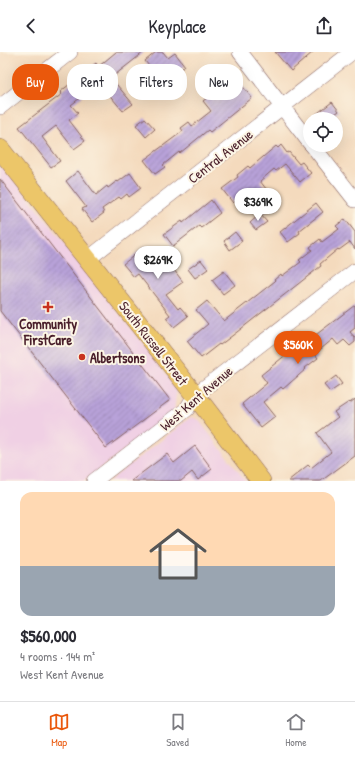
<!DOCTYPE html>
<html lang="en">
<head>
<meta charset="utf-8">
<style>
	body { margin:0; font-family:"Patrick Hand",sans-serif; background:#f7f7f7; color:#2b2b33; height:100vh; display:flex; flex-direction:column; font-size:15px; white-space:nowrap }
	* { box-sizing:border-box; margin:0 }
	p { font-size:13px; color:#7c7c81 }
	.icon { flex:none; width:22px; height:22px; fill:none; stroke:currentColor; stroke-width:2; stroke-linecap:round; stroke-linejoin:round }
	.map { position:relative; height:429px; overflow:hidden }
	.panel { display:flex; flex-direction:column; background:#fff; flex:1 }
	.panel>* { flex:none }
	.banner { position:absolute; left:12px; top:12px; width:331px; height:36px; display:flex; gap:8px }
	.fabs { position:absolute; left:303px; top:60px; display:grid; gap:8px }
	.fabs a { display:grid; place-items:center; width:40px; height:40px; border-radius:50%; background:#fff; box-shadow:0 4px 16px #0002; font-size:20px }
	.price { position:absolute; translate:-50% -34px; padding:0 9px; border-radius:14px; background:#fff; color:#222; font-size:13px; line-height:26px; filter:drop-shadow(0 1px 2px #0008) }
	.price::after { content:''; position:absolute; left:50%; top:24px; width:12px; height:9px; margin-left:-6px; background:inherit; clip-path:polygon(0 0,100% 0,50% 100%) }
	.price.on { background:#ea580c; color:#fff }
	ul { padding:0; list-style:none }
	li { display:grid; align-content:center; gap:8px; height:212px; padding:0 20px }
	li span { display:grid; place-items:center; height:124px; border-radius:12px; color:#555 }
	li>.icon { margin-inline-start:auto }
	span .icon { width:72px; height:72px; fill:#fffc; stroke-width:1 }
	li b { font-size:17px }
	.tag { padding:0 14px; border-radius:16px; background:#fff; box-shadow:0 4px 16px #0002; font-size:14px; line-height:36px }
	.tag.on { background:#ea580c; color:#fff }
	header { display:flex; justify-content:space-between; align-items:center; height:52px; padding:0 20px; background:#fff; font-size:18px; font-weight:600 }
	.dock { display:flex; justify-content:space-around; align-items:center; height:56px; border-top:1px solid #e1e1e2; background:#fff; font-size:11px; color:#7c7c81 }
	.dock a { display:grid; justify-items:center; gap:2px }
	.dock .on { color:#ea580c }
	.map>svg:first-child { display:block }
</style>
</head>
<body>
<header><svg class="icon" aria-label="back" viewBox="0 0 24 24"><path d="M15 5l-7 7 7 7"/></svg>Keyplace<svg class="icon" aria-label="share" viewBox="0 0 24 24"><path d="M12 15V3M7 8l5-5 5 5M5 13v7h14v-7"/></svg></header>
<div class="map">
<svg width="355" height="429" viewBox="0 0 355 429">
	<defs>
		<pattern id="building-hatch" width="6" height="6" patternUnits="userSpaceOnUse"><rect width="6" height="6" fill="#b8a2d9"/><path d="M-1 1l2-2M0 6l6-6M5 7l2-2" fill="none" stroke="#9883b0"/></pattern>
	</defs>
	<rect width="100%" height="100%" fill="#fcf5e5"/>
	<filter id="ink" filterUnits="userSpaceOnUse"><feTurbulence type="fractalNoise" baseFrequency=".025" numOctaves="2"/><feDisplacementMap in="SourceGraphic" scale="8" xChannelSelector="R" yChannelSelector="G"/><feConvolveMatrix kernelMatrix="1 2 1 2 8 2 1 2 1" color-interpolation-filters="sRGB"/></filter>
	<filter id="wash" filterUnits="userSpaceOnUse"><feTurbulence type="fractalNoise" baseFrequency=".012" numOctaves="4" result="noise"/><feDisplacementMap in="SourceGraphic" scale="16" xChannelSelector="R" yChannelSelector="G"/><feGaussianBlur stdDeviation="0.9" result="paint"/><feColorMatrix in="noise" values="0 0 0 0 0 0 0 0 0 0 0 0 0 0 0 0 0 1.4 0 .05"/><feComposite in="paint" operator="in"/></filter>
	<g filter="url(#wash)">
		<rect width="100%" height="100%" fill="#f4dabd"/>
		<g fill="#f0d0e4">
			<path d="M 0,108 L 177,336 L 174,360 L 84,429 L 0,429 Z"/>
			<path d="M 191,365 L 198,367 L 246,429 L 109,429 Z"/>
		</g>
		<g id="blocks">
			<g fill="url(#building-hatch)">
				<path d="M 116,0 L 144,0 L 111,26 L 133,52 L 123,59 L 100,32 L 90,40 L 89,39 L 71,53 L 78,61 L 69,68 L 85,89 L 74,97 L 56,74 L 42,85 L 60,109 L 51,115 L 19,75 L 62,42 L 60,40 L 96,11 L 98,15 Z"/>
				<path d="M 156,0 L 163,0 L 168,6 L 175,1 L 185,14 L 149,41 L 140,29 L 153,19 L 145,9 Z"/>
				<path d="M 275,0 L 313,0 L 291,19 Z"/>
				<path d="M 239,30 L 252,46 L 210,80 L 208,78 L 180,101 L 179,100 L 163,113 L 165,115 L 155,122 L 144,108 L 183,79 L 181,76 L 189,70 L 192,74 L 211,59 L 203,49 L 223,33 L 228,39 Z"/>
				<path d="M 332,50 L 339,59 L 335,62 L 339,67 L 310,67 Z"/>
				<path d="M 145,66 L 155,77 L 146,85 L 136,73 Z"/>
				<path d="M 281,93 L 287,101 L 289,100 L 299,112 L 302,110 L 311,121 L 300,130 L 285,112 L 276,119 L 274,117 L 260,129 L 277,151 L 265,160 L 248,140 L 233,151 L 222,137 L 238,125 L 237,123 L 248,114 L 250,116 L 276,94 L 278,96 Z"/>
				<path d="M 78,119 L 96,143 L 107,134 L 108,136 L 117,129 L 118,130 L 130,121 L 141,136 L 129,145 L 127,142 L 121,147 L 119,145 L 102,157 L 104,161 L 92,170 L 82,157 L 86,155 L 66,129 Z"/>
				<path d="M 0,127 L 170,348 L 106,396 L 0,259 Z"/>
				<path d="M 211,148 L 220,161 L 201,176 L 199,174 L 173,194 L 164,182 L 182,169 L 183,171 Z"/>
				<path d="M 316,151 L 323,160 L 299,179 L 300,181 L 288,190 L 280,180 Z"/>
				<path d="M 260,162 L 267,170 L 256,178 L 250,171 Z"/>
				<path d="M 345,167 L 355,180 L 355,197 L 350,190 L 339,198 L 338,197 L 320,212 L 321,214 L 237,280 L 220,293 L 219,292 L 201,306 L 187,289 L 208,272 L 196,258 L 207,249 L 224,269 L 275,229 L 274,228 L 281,222 L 282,224 L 301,210 L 299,208 L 312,198 L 310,195 L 320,187 L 322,190 L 339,177 L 336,174 Z"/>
				<path d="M 235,180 L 242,189 L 230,198 L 224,189 Z"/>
				<path d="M 145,195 L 152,204 L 159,198 L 183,230 L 166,242 L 178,257 L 180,255 L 188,264 L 174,275 L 166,266 L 170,263 L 138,222 L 134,225 L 123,212 Z"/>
				<path d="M 201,208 L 208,217 L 195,226 L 188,217 Z"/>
				<path d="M 224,219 L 235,233 L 223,242 L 212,228 Z"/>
				<path d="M 355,253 L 355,276 L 350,280 L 355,286 L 355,290 L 350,294 L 344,288 L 338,293 L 333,287 L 315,302 L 318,306 L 305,316 L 306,317 L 283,337 L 281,335 L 263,350 L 275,365 L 261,376 L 242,352 L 267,331 L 261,323 L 298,293 L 300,295 Z"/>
				<path d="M 336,324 L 342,332 L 330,340 L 324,333 Z"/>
				<path d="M 355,347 L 355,404 L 321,429 L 288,429 L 308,413 L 311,416 L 331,400 L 317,381 L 338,365 L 334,360 L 349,350 L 350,351 Z"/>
				<path d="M 195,394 L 212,417 L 198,428 L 192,420 L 181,429 L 131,429 L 167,402 L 174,411 Z"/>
			</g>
		</g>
	</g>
	<g filter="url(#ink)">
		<use href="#blocks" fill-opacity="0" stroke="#86605e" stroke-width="1"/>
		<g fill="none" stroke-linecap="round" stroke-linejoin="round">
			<defs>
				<g id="minor">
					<path d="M 240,0 L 310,91"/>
					<path d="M 0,55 L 70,0"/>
					<path d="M 312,93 L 355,148"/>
					<path d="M 88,207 L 352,0"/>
					<path d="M 94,429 L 187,357 L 195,343 L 355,219"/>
				</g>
				<path id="major" d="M 0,97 L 195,343 L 261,429"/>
			</defs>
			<use href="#minor" stroke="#86605e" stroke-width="16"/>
			<use href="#major" stroke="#86605e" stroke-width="20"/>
			<use href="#minor" stroke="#fff" stroke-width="15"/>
			<use href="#major" stroke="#ecc669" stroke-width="19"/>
		</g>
	</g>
	<g fill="#c8321e" stroke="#fcf5e5" stroke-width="1.5">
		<path d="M46 249h4v4h4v4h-4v4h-4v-4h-4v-4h4z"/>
		<circle cx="82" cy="305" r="4"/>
	</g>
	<g text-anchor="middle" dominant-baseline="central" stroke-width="4" stroke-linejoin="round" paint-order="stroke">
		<g font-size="14" fill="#4a1f2b" stroke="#fcf5e5">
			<text transform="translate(220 104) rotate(-38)">Central Avenue</text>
			<text transform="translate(154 291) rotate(52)">South Russell Street</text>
			<text transform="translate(196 346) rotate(-41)">West Kent Avenue</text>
		</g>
		<g font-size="14" font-weight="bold" fill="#4a1f2b" stroke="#fcf5e5">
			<text x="48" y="271">Community<tspan x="48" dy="16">FirstCare</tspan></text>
			<text x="90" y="305" text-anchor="start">Albertsons</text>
		</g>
	</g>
</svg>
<div class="fabs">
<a><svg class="icon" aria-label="locate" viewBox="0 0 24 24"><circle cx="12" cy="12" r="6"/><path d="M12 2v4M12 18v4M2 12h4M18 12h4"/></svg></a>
</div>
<b class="price" style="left:258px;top:170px">$369K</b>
<b class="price" style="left:158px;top:228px">$269K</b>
<b class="price on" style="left:298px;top:313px">$560K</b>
<div class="banner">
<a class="tag on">Buy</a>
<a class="tag">Rent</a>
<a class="tag">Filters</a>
<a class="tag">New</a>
</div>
</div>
<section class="panel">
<ul>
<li><span style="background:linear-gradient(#ffd9b3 60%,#9aa5b1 0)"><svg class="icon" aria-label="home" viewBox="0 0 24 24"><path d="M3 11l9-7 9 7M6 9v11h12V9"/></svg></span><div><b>$560,000</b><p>4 rooms · 144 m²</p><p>West Kent Avenue</p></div></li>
</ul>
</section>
<nav class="dock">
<a class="on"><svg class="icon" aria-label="map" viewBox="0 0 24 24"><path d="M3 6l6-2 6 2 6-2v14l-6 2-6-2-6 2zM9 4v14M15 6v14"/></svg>Map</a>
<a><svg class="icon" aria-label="saved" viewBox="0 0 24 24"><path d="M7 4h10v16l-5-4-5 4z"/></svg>Saved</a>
<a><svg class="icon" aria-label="home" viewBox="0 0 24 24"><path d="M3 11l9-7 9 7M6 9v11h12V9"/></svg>Home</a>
</nav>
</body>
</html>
